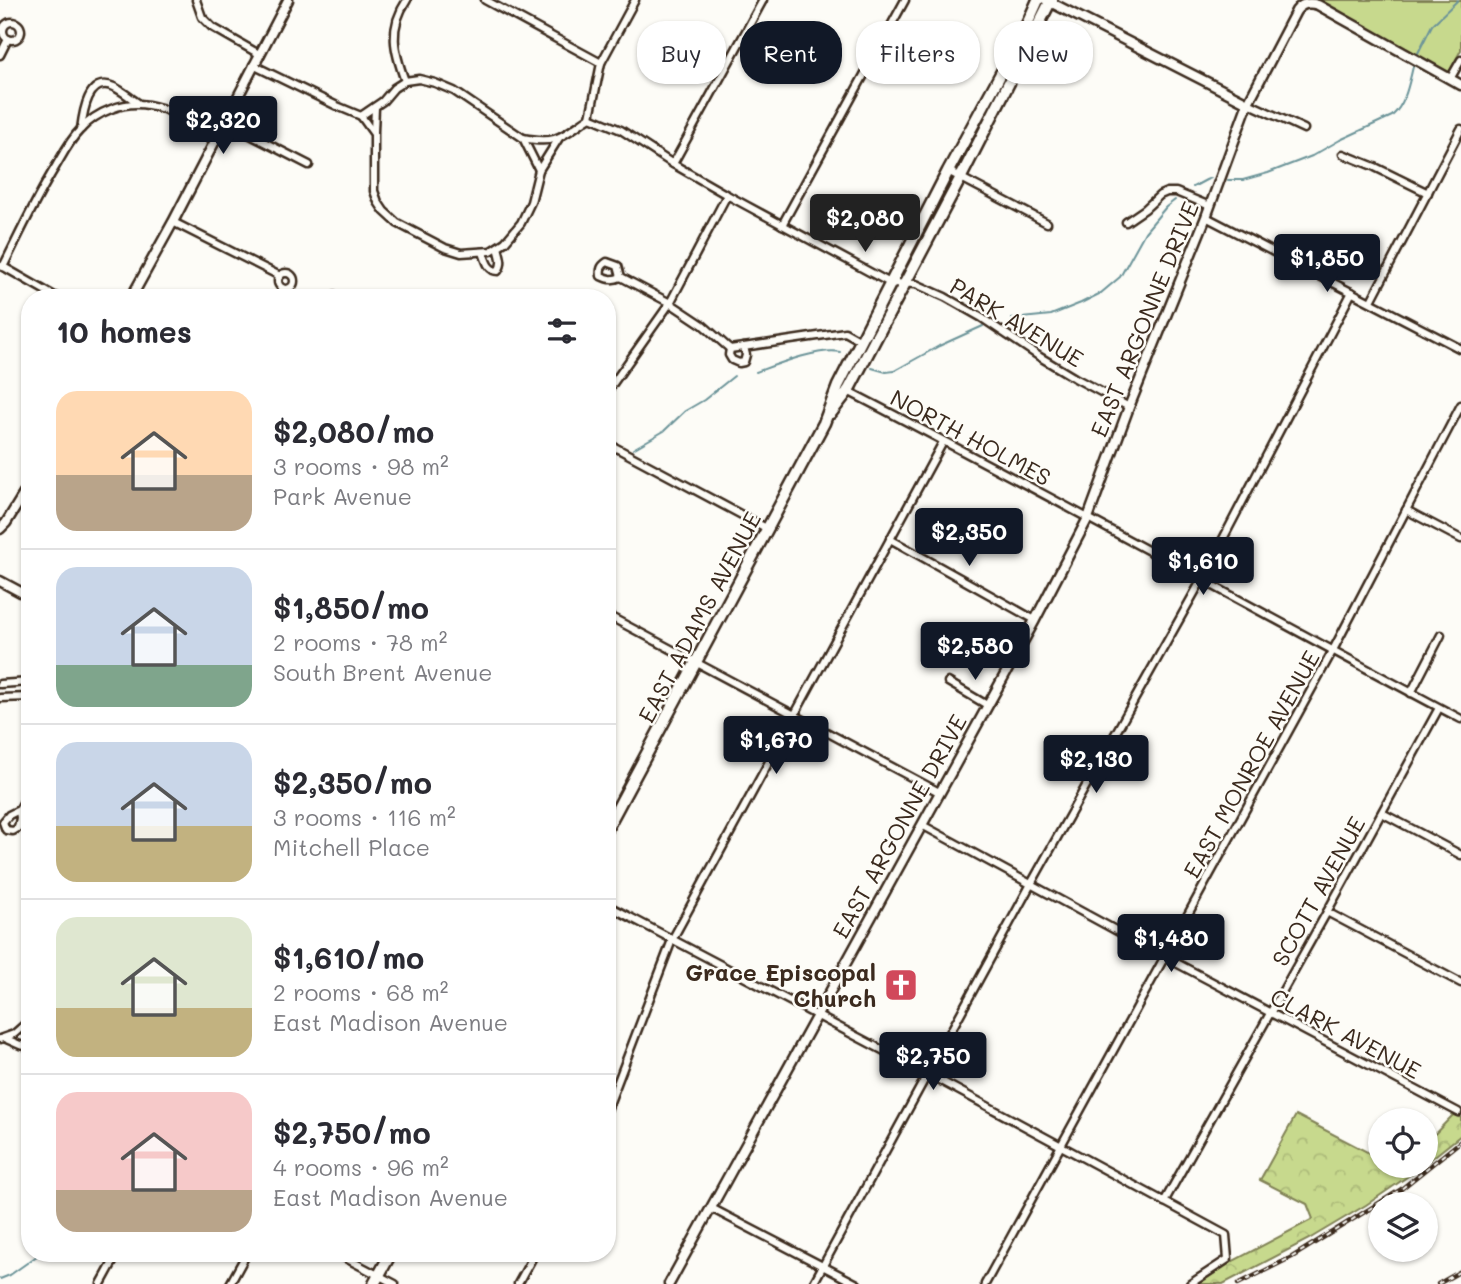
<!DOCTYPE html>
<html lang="en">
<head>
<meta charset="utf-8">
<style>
	body { margin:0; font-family:Mali,sans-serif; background:#f7f7f7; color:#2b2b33; height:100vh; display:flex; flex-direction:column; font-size:26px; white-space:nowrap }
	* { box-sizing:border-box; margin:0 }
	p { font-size:23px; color:#7c7c81 }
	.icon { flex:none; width:38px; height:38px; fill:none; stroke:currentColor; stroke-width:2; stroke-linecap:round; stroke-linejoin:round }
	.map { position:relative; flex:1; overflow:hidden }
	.drawer { position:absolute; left:21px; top:289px; width:595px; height:973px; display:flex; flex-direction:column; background:#fff; border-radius:28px; box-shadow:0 2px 5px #0004 }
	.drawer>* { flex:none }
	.top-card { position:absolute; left:637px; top:21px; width:665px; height:63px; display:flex; gap:14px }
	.controls { position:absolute; left:1368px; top:1108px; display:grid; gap:14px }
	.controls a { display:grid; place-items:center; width:70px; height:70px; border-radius:50%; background:#fff; box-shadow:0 2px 5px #0004; font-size:35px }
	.price { position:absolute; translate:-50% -60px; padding:0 16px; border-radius:7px; background:#111827; color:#fff; font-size:23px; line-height:46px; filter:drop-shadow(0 2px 4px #0008) }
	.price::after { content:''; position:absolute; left:50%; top:42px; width:21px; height:16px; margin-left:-10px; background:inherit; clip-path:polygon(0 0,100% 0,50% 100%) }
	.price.selected { background:#222; color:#fff }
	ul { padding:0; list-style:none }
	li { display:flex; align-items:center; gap:21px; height:175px; padding:0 35px }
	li+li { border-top:2px solid #e1e1e2 }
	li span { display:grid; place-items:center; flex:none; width:196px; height:140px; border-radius:21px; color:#555 }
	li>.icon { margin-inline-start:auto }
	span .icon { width:84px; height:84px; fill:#fffc; stroke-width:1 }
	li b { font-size:30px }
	h2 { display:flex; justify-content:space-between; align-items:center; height:84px; padding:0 35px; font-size:30px }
	.pill { padding:0 24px; border-radius:28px; background:#fff; box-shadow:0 2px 5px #0004; font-size:24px; line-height:63px }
	.pill.selected { background:#111827; color:#fff }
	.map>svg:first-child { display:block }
</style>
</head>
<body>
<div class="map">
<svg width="1461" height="1284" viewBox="0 0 1461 1284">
	<defs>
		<pattern id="forest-crowns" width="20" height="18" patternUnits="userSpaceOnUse" patternTransform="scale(1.75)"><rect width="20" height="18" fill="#c7d98d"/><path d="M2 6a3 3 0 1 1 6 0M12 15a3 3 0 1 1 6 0" fill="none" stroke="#acba79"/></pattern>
	</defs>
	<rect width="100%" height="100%" fill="#fdfcf7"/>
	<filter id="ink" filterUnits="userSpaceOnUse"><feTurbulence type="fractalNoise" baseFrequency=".0143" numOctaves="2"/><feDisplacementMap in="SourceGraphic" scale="14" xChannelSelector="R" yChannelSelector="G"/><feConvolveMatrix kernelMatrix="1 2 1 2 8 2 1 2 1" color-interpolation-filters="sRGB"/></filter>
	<g filter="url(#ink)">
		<g fill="#c7d98d" stroke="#818256" stroke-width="2">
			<path d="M 1312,0 L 1461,0 L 1461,50 L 1448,74 Z"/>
			<path d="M 1037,12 L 1039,12 L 1024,42 L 1016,63 L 960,169 L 956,170 L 955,166 Z"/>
			<path d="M 950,179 L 953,182 L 907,271 L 902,274 L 900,273 L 948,180 Z"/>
		</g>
		<g fill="url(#forest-crowns)" stroke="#818256" stroke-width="2">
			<path d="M 1296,1115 L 1381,1159 L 1381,1166 L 1394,1166 L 1400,1169 L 1404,1166 L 1423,1166 L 1366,1205 L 1309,1239 L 1223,1284 L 1198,1284 L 1235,1260 L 1313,1219 L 1307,1204 L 1260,1180 Z"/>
			<path d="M 1453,1115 L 1459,1117 L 1461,1115 L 1461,1135 L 1426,1163 L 1426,1143 Z"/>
		</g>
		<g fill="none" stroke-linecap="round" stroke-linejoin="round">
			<g stroke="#6c9499" stroke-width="2">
				<path d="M 1416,57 L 1432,25 L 1458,0"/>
				<path d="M 1228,180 L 1243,180 L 1268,173 L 1312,156 L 1340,140 L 1392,116 C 1407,102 1409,81 1414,63"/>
				<path d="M 1193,187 L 1206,180 L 1211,178"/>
				<path d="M 1012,319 L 1051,315 L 1081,303 L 1101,293 L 1120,277 L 1145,232 L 1166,207 L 1175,200"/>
				<path d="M 872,368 L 886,372 L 894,371 L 939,346 L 983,326"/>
				<path d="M 756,372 C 775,365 821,347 840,352"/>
				<path d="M 633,449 L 664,431 L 685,411 L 704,400 L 734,376"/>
				<path d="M 607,460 L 612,458"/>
				<path d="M 0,1279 L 10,1275 L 41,1253"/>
			</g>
			<defs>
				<g id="minor">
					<path d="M 196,0 L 202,17 L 212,27 L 259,54"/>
					<path d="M 485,0 L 601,63"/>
					<circle cx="12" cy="31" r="9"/>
					<path d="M 0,55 L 8,39"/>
					<path d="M 253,65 L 337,106 L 361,116 L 383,101 L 394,88 L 405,81 L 419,79 L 435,83 L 454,91 L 523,138 L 539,170"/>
					<path d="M 1450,79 L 1461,60"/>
					<path d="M 405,81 C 394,51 388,28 407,0"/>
					<path d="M 1248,103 L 1304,129"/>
					<path d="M 361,116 L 374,134 L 374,191 L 378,202 L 384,211 L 397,223 L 445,248 L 461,253 L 491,251 L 505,242 L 521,223 L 531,202 L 539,170 L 559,138"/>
					<path d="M 590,117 L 621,130 L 673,164 L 727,195 L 890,283 L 916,284 L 945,297 L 982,318 L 1040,357 L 1075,378 L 1129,407"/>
					<path d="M 590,117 L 601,63 L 635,0"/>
					<path d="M 225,122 L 309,165"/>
					<path d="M 81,129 C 83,113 88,75 114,87 C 123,91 130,98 138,103"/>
					<path d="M 374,132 L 375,107"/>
					<path d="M 523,138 C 558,145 562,136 590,117"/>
					<path d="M 1343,154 L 1375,167 L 1428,193"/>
					<path d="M 673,164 L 763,0"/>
					<path d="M 948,171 L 1047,223"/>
					<path d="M 1206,217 L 1461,349"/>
					<path d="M 173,222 L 280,276"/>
					<path d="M 1126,222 L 1145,209 L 1160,195 L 1167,192 L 1176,192 L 1210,206"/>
					<path d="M 782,225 L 905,0"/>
					<path d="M 483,252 C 486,260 488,271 498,271 C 504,263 500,256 498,247"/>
					<path d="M 2,266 L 58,298"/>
					<path d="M 3,267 C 20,233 36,198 56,166 C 63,154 70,140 80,130 C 97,111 124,101 148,105 C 173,109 196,125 217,136"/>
					<circle cx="286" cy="281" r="8"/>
					<path d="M 621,277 C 614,280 609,280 601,276 C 600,269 601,266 607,262 L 618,266 L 621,277 L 670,303 L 703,325 L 730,349 L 845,332 L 861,341"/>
					<path d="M 327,298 L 335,295 L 342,298"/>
					<path d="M 1371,301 L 1461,129"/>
					<path d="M 730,349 L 729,355 L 732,360 L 739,363 L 744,362 L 746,355 L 744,347"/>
					<path d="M 846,390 C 1052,496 1255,610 1461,719"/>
					<path d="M 607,392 L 670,303 L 727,195"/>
					<path d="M 607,443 L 768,529"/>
					<path d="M 1406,510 L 1461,539"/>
					<path d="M 890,539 L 1035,620"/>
					<path d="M 607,615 L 939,792"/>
					<path d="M 948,682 L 987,705"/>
					<path d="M 0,684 L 30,682"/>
					<path d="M 1411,693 L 1441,635"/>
					<path d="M 0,698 L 30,697"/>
					<path d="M 19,810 L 9,815 L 3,822 L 6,830 L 13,831 L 18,828 L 20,818 L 19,810 L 30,791"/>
					<path d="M 1382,813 L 1461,855"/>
					<path d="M 922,825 L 1165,957 L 1458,1112"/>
					<path d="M 607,905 L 928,1074 L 1226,1235 L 1228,1259 L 1190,1284"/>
					<path d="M 1327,912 L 1461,983"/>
					<path d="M 4,1038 L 20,1045 L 30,1047"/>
					<path d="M 0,1039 L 14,1034 L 30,1020"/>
					<path d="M 607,1110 L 672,940 L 943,442"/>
					<path d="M 1164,1202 L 1327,912 L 1439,708"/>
					<path d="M 711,1208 L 857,1284"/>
					<path d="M 336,1253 L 395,1284"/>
					<path d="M 101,1284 L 118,1253"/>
					<path d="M 230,1284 L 247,1253"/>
					<path d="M 518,1284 L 535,1253"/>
					<path d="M 813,1284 L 1031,884 L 1201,581 L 1352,292"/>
					<path d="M 985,1284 L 1332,652 L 1461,405"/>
				</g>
				<g id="tertiary">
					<path d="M 1046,0 L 1248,103"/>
					<path d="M 131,298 L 173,222 L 288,0"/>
					<path d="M 0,529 L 6,523 L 30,484"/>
					<path d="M 0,581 L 30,597"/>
					<path d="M 669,1284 L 1035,620 L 1088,518 L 1129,407 L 1206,217 L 1248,103 L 1296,11 C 1302,3 1309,2 1318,5 L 1461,85"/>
				</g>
				<g id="secondary">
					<path d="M 831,413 L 848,391 L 961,177 L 1051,0"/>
					<path d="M 607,828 L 824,423 L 838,386 L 948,171 L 1024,31 L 1038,0"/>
					<path d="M 374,1284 L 391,1253"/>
				</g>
			</defs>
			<use href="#minor" stroke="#3b2a1e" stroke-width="11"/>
			<use href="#tertiary" stroke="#3b2a1e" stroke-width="13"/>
			<use href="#secondary" stroke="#3b2a1e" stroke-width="15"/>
			<use href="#minor" stroke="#fdfcf7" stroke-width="6"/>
			<use href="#tertiary" stroke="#fdfcf7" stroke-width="8"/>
			<use href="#secondary" stroke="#fdfcf7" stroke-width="10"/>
			<defs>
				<g id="rail">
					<path d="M 1238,1284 L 1292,1257 L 1400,1190 L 1461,1141"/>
					<path d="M 1438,1284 L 1461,1271"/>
				</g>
			</defs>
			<use href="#rail" stroke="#3b2a1e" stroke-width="4.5"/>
			<use href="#rail" stroke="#fdfcf7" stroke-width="2" stroke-dasharray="5" stroke-linecap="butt"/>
		</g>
	</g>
	<defs>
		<symbol id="church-square" viewBox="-11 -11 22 22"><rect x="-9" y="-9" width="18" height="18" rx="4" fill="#d1495b" stroke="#fdfcf7"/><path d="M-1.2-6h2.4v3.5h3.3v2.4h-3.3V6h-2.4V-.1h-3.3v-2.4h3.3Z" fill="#fff"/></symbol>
	</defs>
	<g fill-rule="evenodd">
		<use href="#church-square" x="882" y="966" width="38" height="38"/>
	</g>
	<g text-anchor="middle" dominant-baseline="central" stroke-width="5" stroke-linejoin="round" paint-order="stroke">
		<g font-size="23" fill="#3b2a1e" stroke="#fdfcf7">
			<text transform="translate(1144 319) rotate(-68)">EAST ARGONNE DRIVE</text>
			<text transform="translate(1017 322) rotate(31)">PARK AVENUE</text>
			<text transform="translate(971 437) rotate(28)">NORTH HOLMES</text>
			<text transform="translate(699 617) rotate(-62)">EAST ADAMS AVENUE</text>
			<text transform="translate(1251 764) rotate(-61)">EAST MONROE AVENUE</text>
			<text transform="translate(899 826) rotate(-61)">EAST ARGONNE DRIVE</text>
			<text transform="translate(1318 891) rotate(-61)">SCOTT AVENUE</text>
			<text transform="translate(1346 1033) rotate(28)">CLARK AVENUE</text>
		</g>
		<g font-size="23" font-weight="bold" fill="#3b2a1e" stroke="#fdfcf7" text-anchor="end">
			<text x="876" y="972">Grace Episcopal<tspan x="876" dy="26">Church</tspan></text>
		</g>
	</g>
</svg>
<div class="controls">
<a><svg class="icon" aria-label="locate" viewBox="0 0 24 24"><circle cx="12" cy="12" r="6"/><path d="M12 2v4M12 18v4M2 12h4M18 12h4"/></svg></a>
<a><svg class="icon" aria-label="layers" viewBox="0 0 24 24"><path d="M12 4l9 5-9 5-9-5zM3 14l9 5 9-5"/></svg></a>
</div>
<b class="price" style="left:223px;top:156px">$2,320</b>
<b class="price selected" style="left:865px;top:254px">$2,080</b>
<b class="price" style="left:1327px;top:294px">$1,850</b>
<b class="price" style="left:969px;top:568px">$2,350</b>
<b class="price" style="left:1203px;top:597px">$1,610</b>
<b class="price" style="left:975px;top:682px">$2,580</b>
<b class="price" style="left:776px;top:776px">$1,670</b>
<b class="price" style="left:1096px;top:795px">$2,130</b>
<b class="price" style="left:1171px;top:974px">$1,480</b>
<b class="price" style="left:933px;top:1092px">$2,750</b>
<div class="top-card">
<a class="pill">Buy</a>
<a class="pill selected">Rent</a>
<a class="pill">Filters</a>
<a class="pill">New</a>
</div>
<section class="drawer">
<h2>10 homes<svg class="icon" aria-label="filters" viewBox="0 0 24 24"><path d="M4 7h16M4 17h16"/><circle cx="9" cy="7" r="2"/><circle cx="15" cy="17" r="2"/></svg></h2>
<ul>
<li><span style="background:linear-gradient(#ffd9b3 60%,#b9a48a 0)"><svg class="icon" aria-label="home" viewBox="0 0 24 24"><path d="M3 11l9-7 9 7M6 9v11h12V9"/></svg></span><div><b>$2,080/mo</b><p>3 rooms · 98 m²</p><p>Park Avenue</p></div></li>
<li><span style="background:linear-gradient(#c9d6e8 70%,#7fa58c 0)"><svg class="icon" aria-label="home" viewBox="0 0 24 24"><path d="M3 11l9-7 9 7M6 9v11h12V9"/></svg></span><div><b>$1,850/mo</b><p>2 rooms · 78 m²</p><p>South Brent Avenue</p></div></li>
<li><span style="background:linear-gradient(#c9d6e8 60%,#c2b280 0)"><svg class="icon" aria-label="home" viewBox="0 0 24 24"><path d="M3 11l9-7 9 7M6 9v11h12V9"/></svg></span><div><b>$2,350/mo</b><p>3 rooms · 116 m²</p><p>Mitchell Place</p></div></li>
<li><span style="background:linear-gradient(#dfe7d0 65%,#c2b280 0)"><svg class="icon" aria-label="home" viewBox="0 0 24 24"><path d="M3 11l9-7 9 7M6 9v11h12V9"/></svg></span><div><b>$1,610/mo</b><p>2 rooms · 68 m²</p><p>East Madison Avenue</p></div></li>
<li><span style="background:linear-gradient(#f6c9c9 70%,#b9a48a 0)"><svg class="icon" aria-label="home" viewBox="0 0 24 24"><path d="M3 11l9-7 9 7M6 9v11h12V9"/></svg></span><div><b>$2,750/mo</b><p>4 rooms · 96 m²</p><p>East Madison Avenue</p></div></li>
</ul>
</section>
</div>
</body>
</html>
